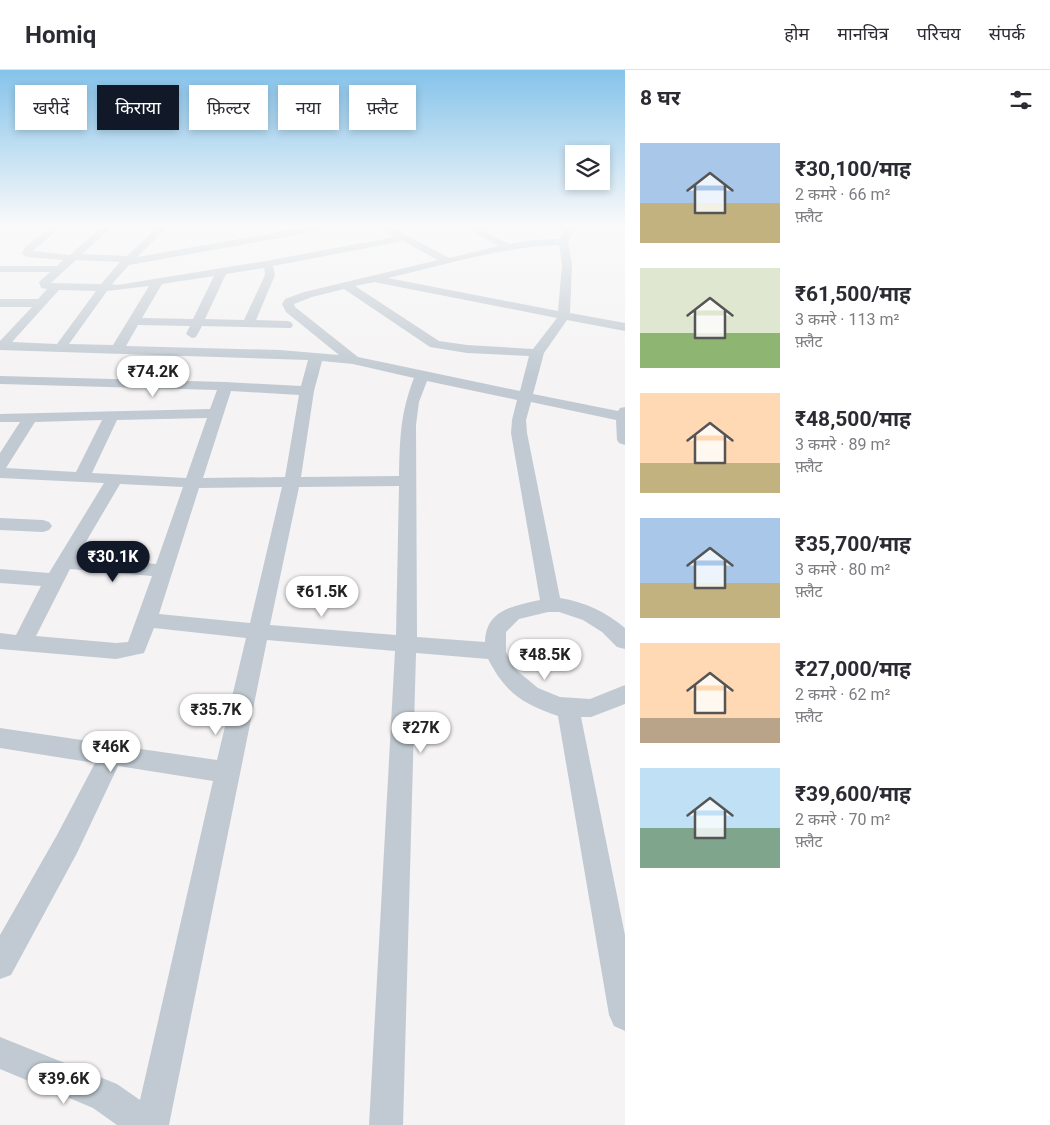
<!DOCTYPE html>
<html lang="hi">
<head>
<meta charset="utf-8">
<style>
	body { margin:0; font-family:Roboto,"Noto Sans Devanagari",sans-serif; background:#f2f2f3; color:#2b2b33; height:100vh; display:flex; flex-direction:column; font-size:19px; white-space:nowrap }
	* { box-sizing:border-box; margin:0 }
	p { font-size:16px; color:#7c7c81 }
	.icon { flex:none; width:28px; height:28px; fill:none; stroke:currentColor; stroke-width:2; stroke-linecap:round; stroke-linejoin:round }
	.map { position:relative; flex:1; overflow:hidden }
	.drawer { display:flex; flex-direction:column; background:#fff; width:425px }
	.drawer>* { flex:none }
	.guide { position:absolute; left:15px; top:15px; width:475px; height:45px; display:flex; gap:10px }
	.fabs { position:absolute; left:565px; top:75px; display:grid; gap:10px }
	.fabs a { display:grid; place-items:center; width:45px; height:45px; border-radius:0px; background:#fff; box-shadow:0 2px 8px #0003; font-size:25px }
	.price { position:absolute; translate:-50% -42px; padding:0 11px; border-radius:18px; background:#fff; color:#222; font-size:16px; line-height:32px; filter:drop-shadow(0 1px 2px #0008) }
	.price::after { content:''; position:absolute; left:50%; top:30px; width:15px; height:11px; margin-left:-8px; background:inherit; clip-path:polygon(0 0,100% 0,50% 100%) }
	.price.current { background:#111827; color:#fff }
	ul { padding:0; list-style:none }
	li { display:flex; align-items:center; gap:15px; height:125px; padding:0 15px }
	li span { display:grid; place-items:center; flex:none; width:140px; height:100px; border-radius:0px; color:#555 }
	li>.icon { margin-inline-start:auto }
	span .icon { width:60px; height:60px; fill:#fffc; stroke-width:1 }
	li b { font-size:21px }
	h2 { display:flex; justify-content:space-between; align-items:center; height:60px; padding:0 15px; font-size:21px }
	.chip { padding:0 18px; border-radius:0px; background:#fff; box-shadow:0 2px 8px #0003; font-size:18px; line-height:45px }
	.chip.current { background:#111827; color:#fff }
	header { display:flex; align-items:center; gap:30px; box-sizing:border-box; height:70px; padding:0 25px; background:#fff; border-bottom:1px solid #e1e1e2 }
	header strong { font-size:24px }
	nav { display:flex; gap:28px; margin-inline-start:auto; font-size:18px }
	main { display:flex; flex:1; min-height:0 }
	.map>svg:first-child { display:block }
</style>
</head>
<body>
<header>
<strong>Homiq</strong>
<nav><a>होम</a><a>मानचित्र</a><a>परिचय</a><a>संपर्क</a></nav>
</header>
<main>
<div class="map">
<svg width="625" height="1055" viewBox="0 0 625 1055">
	<rect width="100%" height="100%" fill="#f5f3f3"/>
	<g fill="none" stroke-linecap="round" stroke-linejoin="round">
		<g fill="#c1cad2" fill-rule="evenodd">
			<path d="M 50,157 L 61,157 L 33,181 L 70,185 L 101,157 L 112,157 L 82,184 L 127,186 L 157,157 L 168,157 L 137,187 L 307,157 L 329,157 L 324,160 L 129,195 L 112,214 L 117,215 L 266,191 L 394,167 L 378,157 L 391,157 L 449,188 L 499,176 L 464,157 L 477,157 L 509,174 L 531,170 L 560,169 L 566,157 L 576,157 L 568,172 L 572,194 L 570,243 L 625,253 L 625,261 L 567,250 L 544,283 L 533,324 L 618,341 L 620,338 L 625,337 L 625,375 L 619,373 L 617,370 L 616,350 L 531,332 L 526,350 L 527,363 L 560,528 C 585,532 606,542 625,558 L 625,579 L 617,577 L 602,562 L 583,550 L 559,542 L 548,542 L 519,549 L 506,562 L 506,582 L 515,599 L 538,618 L 560,627 L 590,629 L 625,615 L 625,634 L 591,647 L 581,647 L 625,865 L 625,961 L 614,956 L 609,945 L 558,646 C 521,633 506,623 488,589 L 416,583 L 403,1055 L 369,1055 L 395,581 L 267,570 L 169,1055 L 117,1055 L 93,1038 L 0,999 L 0,967 L 117,1014 L 140,1030 L 213,711 L 118,696 L 77,783 L 11,905 L 0,909 L 0,865 L 57,765 L 95,693 L 0,678 L 0,658 L 109,674 L 112,673 L 120,676 L 217,690 L 246,568 L 154,558 L 144,583 L 116,589 L 0,579 L 0,563 L 16,565 L 41,516 L 0,513 L 0,499 L 49,503 L 104,413 L 0,408 L 0,383 L 20,352 L 0,352 L 0,344 L 210,339 L 217,320 L 0,314 L 0,306 L 225,312 L 301,316 L 308,290 L 0,280 L 0,271 L 32,237 L 0,237 L 0,229 L 38,229 L 47,219 L 41,218 L 39,212 L 50,202 L 0,202 L 0,196 L 57,196 L 63,190 L 27,187 L 22,184 L 25,177 ZM 403,171 L 438,190 L 304,222 L 285,229 L 282,234 L 286,242 L 339,285 L 280,280 L 126,276 L 138,255 L 190,256 L 186,264 L 192,268 L 196,267 L 202,256 L 291,258 L 293,255 L 291,252 L 287,251 L 256,250 L 275,205 L 273,196 ZM 559,175 L 562,194 L 558,241 L 388,208 C 444,195 501,177 559,175 ZM 76,190 L 120,192 L 101,214 L 51,213 ZM 264,198 L 265,205 L 244,250 L 205,249 L 226,204 ZM 214,206 L 193,249 L 142,248 L 162,214 ZM 375,212 L 379,213 L 557,248 L 533,279 L 467,275 L 439,271 L 355,216 ZM 149,216 L 113,275 L 69,274 L 107,221 ZM 344,219 L 430,277 L 467,283 L 529,286 L 520,321 L 358,287 L 295,237 L 294,234 L 312,227 ZM 59,220 L 96,221 L 57,274 L 12,272 ZM 322,291 L 353,294 L 414,308 C 400,344 400,368 399,406 L 301,407 L 314,321 ZM 427,311 L 517,330 L 512,350 L 511,363 L 540,530 C 514,536 486,539 485,572 L 417,567 L 416,355 L 419,332 ZM 231,321 L 299,325 L 285,407 L 203,408 ZM 207,348 L 186,408 L 92,403 L 117,350 ZM 102,350 L 76,402 L 6,398 L 35,352 ZM 120,414 L 183,417 L 156,494 L 77,487 ZM 399,416 L 396,565 L 270,555 L 299,417 ZM 282,417 L 250,553 L 159,544 L 199,418 ZM 70,499 L 152,506 L 128,572 L 116,573 L 36,566 Z"/>
			<path d="M 0,448 L 43,450 L 49,452 L 52,456 L 49,460 L 43,462 L 0,460 Z"/>
		</g>
	</g>
	<linearGradient id="sky" x2="0" y2="1"><stop stop-color="#85c3ea"/><stop offset="0.51" stop-color="#fafafa"/><stop offset="1" stop-color="#fafafa" stop-opacity="0"/></linearGradient>
	<rect width="625" height="305" fill="url(#sky)"/>
</svg>
<div class="fabs">
<a><svg class="icon" aria-label="layers" viewBox="0 0 24 24"><path d="M12 4l9 5-9 5-9-5zM3 14l9 5 9-5"/></svg></a>
</div>
<b class="price" style="left:153px;top:328px">₹74.2K</b>
<b class="price current" style="left:113px;top:513px">₹30.1K</b>
<b class="price" style="left:322px;top:548px">₹61.5K</b>
<b class="price" style="left:545px;top:611px">₹48.5K</b>
<b class="price" style="left:216px;top:666px">₹35.7K</b>
<b class="price" style="left:421px;top:684px">₹27K</b>
<b class="price" style="left:111px;top:703px">₹46K</b>
<b class="price" style="left:64px;top:1035px">₹39.6K</b>
<div class="guide">
<a class="chip">खरीदें</a>
<a class="chip current">किराया</a>
<a class="chip">फ़िल्टर</a>
<a class="chip">नया</a>
<a class="chip">फ़्लैट</a>
</div>
</div>
<section class="drawer">
<h2>8 घर<svg class="icon" aria-label="filters" viewBox="0 0 24 24"><path d="M4 7h16M4 17h16"/><circle cx="9" cy="7" r="2"/><circle cx="15" cy="17" r="2"/></svg></h2>
<ul>
<li><span style="background:linear-gradient(#a9c7e8 60%,#c2b280 0)"><svg class="icon" aria-label="home" viewBox="0 0 24 24"><path d="M3 11l9-7 9 7M6 9v11h12V9"/></svg></span><div><b>₹30,100/माह</b><p>2 कमरे · 66 m²</p><p>फ़्लैट</p></div></li>
<li><span style="background:linear-gradient(#dfe7d0 65%,#8fb573 0)"><svg class="icon" aria-label="home" viewBox="0 0 24 24"><path d="M3 11l9-7 9 7M6 9v11h12V9"/></svg></span><div><b>₹61,500/माह</b><p>3 कमरे · 113 m²</p><p>फ़्लैट</p></div></li>
<li><span style="background:linear-gradient(#ffd9b3 70%,#c2b280 0)"><svg class="icon" aria-label="home" viewBox="0 0 24 24"><path d="M3 11l9-7 9 7M6 9v11h12V9"/></svg></span><div><b>₹48,500/माह</b><p>3 कमरे · 89 m²</p><p>फ़्लैट</p></div></li>
<li><span style="background:linear-gradient(#a9c7e8 65%,#c2b280 0)"><svg class="icon" aria-label="home" viewBox="0 0 24 24"><path d="M3 11l9-7 9 7M6 9v11h12V9"/></svg></span><div><b>₹35,700/माह</b><p>3 कमरे · 80 m²</p><p>फ़्लैट</p></div></li>
<li><span style="background:linear-gradient(#ffd9b3 75%,#b9a48a 0)"><svg class="icon" aria-label="home" viewBox="0 0 24 24"><path d="M3 11l9-7 9 7M6 9v11h12V9"/></svg></span><div><b>₹27,000/माह</b><p>2 कमरे · 62 m²</p><p>फ़्लैट</p></div></li>
<li><span style="background:linear-gradient(#bfe0f5 60%,#7fa58c 0)"><svg class="icon" aria-label="home" viewBox="0 0 24 24"><path d="M3 11l9-7 9 7M6 9v11h12V9"/></svg></span><div><b>₹39,600/माह</b><p>2 कमरे · 70 m²</p><p>फ़्लैट</p></div></li>
</ul>
</section>
</main>
</body>
</html>
